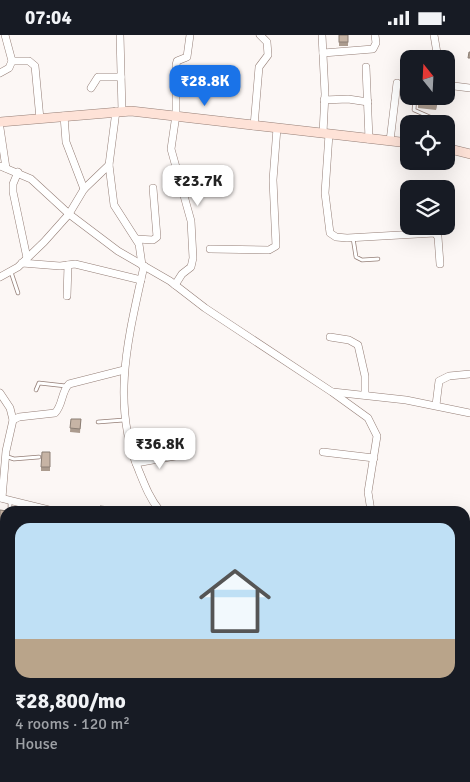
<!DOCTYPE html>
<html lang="en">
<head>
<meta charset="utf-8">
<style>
	body { margin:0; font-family:Signika,sans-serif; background:#20242c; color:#f1f3f6; height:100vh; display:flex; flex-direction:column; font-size:19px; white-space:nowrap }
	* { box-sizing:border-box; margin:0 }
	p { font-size:16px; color:#9ea1a6 }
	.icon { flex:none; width:28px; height:28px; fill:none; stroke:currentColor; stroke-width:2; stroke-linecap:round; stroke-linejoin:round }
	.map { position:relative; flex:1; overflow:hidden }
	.sheet { position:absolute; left:0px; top:471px; width:470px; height:276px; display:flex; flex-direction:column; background:#171b24; border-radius:15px 15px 0 0; box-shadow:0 5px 20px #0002 }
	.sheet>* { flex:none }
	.needle { width:32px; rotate:342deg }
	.buttons { position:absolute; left:400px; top:15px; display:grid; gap:10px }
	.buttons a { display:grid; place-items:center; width:55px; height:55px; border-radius:10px; background:#171b24; box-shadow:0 5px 20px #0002; font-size:25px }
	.price { position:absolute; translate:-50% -42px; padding:0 11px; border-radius:10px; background:#fff; color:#222; font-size:16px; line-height:32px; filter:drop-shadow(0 1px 2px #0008) }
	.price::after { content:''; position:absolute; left:50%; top:30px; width:15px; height:11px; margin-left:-8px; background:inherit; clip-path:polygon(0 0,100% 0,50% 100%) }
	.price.active { background:#1a73e8; color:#fff }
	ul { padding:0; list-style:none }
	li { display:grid; align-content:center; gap:10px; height:265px; padding:0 15px }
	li+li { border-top:1px solid #363941 }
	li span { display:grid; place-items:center; height:155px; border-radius:15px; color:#555 }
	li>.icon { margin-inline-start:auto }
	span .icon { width:90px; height:90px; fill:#fffc; stroke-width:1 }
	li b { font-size:21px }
	.status { display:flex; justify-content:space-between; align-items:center; height:35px; padding:0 25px; background:#171b24; direction:ltr }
	.status svg { height:14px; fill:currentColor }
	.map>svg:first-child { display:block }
</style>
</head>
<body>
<div class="status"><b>07:04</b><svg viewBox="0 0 49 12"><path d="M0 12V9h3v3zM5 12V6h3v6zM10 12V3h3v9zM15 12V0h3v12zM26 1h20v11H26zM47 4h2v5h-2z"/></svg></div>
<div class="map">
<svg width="470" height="747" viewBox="0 0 470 747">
	<rect width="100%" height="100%" fill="#fcf7f5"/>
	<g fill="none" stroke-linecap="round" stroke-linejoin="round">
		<defs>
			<g id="service">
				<path d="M 415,61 L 414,75 L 430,82 L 430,89"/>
				<path d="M 353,203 L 356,222 L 362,225 L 378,224"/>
				<path d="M 11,237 L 18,258"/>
				<path d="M 36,355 L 39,348 L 66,351"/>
				<path d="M 98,387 L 124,385"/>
				<path d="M 5,421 L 14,424 L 39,422"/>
				<path d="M 10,476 L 10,465"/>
			</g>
			<g id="minor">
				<path d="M 120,0 L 122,76"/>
				<path d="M 322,0 L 325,59 L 323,98"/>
				<path d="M 434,0 L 438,24"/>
				<path d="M 323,18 L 373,14 L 376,8 L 375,0"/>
				<path d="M 12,26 L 29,26 L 35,31 L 40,84"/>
				<path d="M 366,32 L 369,104"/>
				<path d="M 0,38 L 9,33 L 12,26 L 5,0"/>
				<path d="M 446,50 L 470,53"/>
				<path d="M 91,53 L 98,42 L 121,42"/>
				<path d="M 324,65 L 348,64 L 368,67"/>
				<path d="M 64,81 L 66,107 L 84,154"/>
				<path d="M 254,91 L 259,32 L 268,20 L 267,7 L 260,0"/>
				<path d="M 0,93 L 6,133"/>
				<path d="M 329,99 L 325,158 L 330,198 L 336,202 L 347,203 L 435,198 L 438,202 L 440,229"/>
				<path d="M 390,106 L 397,48"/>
				<path d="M 109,130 L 114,170 L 139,209 L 142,230"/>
				<path d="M 0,131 L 31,144 L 69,179 L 118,216 L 170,246 L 205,273 L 332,357 L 368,383 L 377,401 L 368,457 L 371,476"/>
				<path d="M 18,137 L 13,149 L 13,157 L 27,223"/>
				<path d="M 137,204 L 153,205 L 157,202 L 153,153"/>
				<path d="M 210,214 L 269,215 L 276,211 L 273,145 L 277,93"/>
				<path d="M 22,228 L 60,231 L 75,229 L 141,245"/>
				<path d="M 144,231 C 129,300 110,368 139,436 C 145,451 150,464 160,476"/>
				<path d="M 0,242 L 18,232 L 44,207 L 69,179 L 84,154 L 109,130 L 116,76"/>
				<path d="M 175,250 L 182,239 L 191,232 L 193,223 L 191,186 L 171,114 L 176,80 L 176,30 L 177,26 L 187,22 L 190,0"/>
				<path d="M 67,261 L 68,230"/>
				<path d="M 330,302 L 349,305 L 358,310 L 365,341 L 365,360"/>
				<path d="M 333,357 L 406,365 L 470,378"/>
				<path d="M 0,358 L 10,373 L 13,385"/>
				<path d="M 436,370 L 439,346 L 449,341 L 470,339"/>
				<path d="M 323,417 L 374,423"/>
				<path d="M 136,428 L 181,420"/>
				<path d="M 0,463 L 53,476"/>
				<path d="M 2,463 L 6,416 L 13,385 L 19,382 L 55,378 C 63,370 61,357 69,349 L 124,335"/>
				<path d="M 465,560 L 470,561"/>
				<path d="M 0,688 L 5,686"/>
				<path d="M 0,711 L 5,716"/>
				<path d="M 21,742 L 23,747"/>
				<path d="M 205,742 L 206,747"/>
				<path d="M 458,742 L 459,747"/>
			</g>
			<g id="secondary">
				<path d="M 0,87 L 131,76 L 409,108"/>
				<path d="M 446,113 L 470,119"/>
			</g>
		</defs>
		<use href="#service" stroke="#947e76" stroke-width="4.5"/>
		<use href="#minor" stroke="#947e76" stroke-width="8"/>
		<use href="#secondary" stroke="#947e76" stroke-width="10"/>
		<use href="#service" stroke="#fff" stroke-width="3"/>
		<use href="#minor" stroke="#fff" stroke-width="7"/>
		<use href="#secondary" stroke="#fee2d7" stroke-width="9"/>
	</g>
	<g fill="#ab9b8e">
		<rect x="339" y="0" width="9" height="11"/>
		<path d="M 438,61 L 436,75 L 418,73 L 418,65 Z"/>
		<path d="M 71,384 L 81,384 L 80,398 L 70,397 Z"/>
		<path d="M 50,417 L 50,436 L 41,436 L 41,432 Z"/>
		<path d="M 0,475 L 5,476 L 5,486 L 0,486 Z"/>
		<path d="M 3,507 L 5,507 L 5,520 L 2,520 Z"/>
	</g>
	<path fill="#8b7e74" d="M 437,61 L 438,61 L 436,75 L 436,67 Z"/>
	<g fill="#c7b4a5" stroke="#8b7e74">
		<rect x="339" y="0" width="9" height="7"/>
		<path d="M 469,17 L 470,17 L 470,23 L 468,23 Z"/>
		<path d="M 418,61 L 437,61 L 436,67 L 418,65 Z"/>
		<path d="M 71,384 L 81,384 L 80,394 L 70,393 Z"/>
		<path d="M 42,417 L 50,417 L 50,432 L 41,432 Z"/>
		<path d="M 100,471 L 109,472 L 108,476 L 100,476 Z"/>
		<path d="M 0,475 L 7,476 L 5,476 L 5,482 L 0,482 Z"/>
		<path d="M 3,507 L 5,507 L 5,516 L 2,516 Z"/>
	</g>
</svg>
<div class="buttons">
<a><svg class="needle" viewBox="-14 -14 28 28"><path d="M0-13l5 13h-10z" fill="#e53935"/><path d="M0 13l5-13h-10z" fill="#9ea1a6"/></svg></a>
<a><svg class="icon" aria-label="locate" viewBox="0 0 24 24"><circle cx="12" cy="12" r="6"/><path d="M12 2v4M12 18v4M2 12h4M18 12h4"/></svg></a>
<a><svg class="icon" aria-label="layers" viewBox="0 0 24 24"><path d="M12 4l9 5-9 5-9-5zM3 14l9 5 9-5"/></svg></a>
</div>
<b class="price active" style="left:205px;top:72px">₹28.8K</b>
<b class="price" style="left:198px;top:172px">₹23.7K</b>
<b class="price" style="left:160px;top:435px">₹36.8K</b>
<section class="sheet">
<ul>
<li><span style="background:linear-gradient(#bfe0f5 75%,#b9a48a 0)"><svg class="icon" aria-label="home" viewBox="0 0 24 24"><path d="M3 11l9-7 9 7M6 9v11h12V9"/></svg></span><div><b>₹28,800/mo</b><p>4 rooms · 120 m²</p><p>House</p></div></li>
</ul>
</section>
</div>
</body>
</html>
